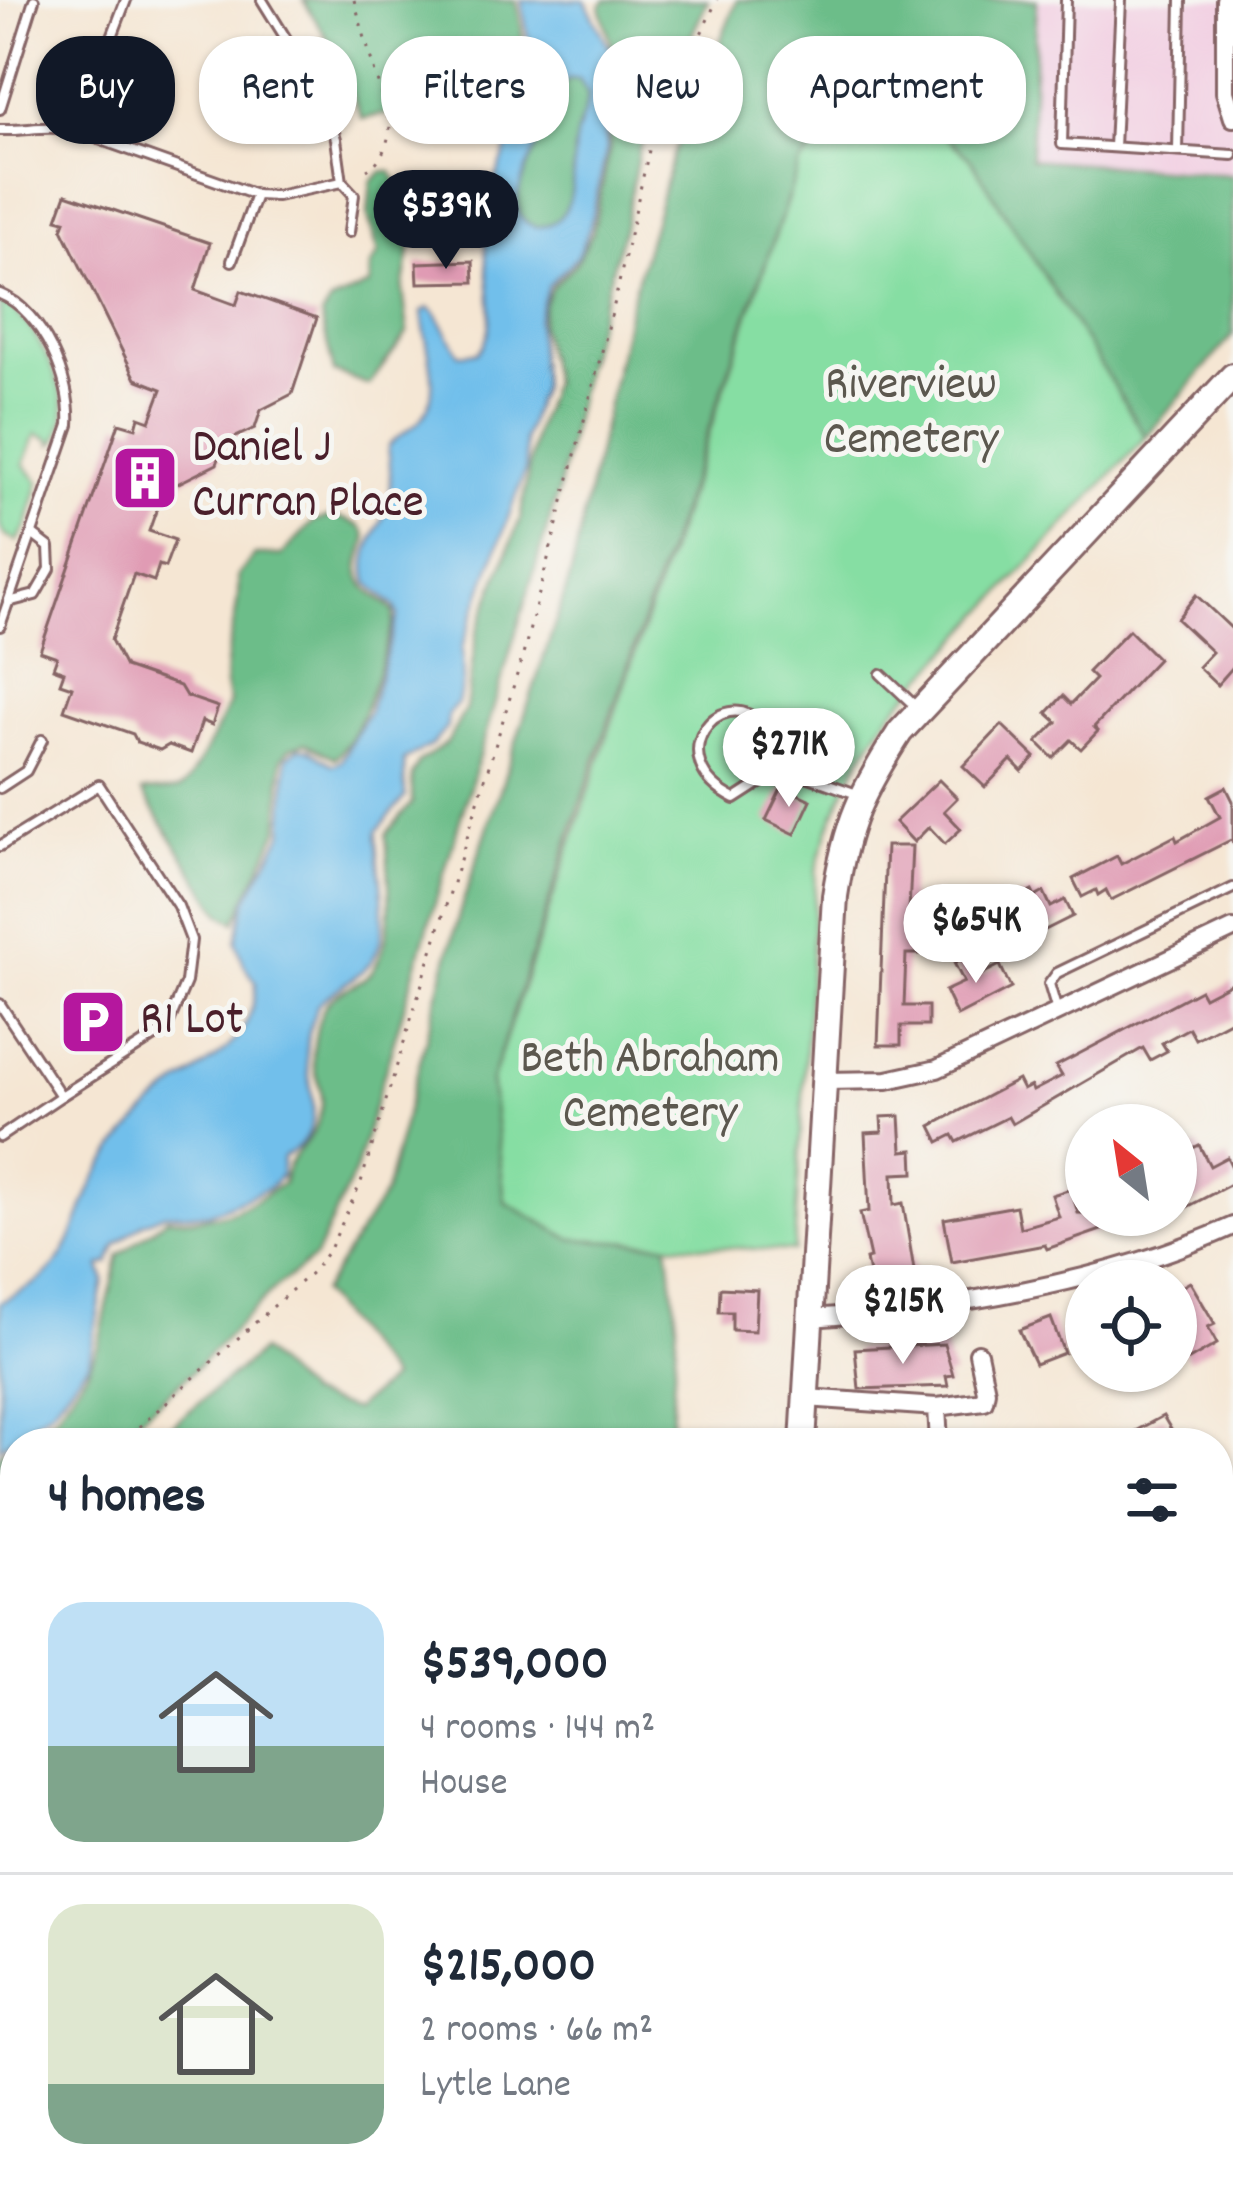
<!DOCTYPE html>
<html lang="en">
<head>
<meta charset="utf-8">
<style>
	body { margin:0; font-family:Dekko,sans-serif; background:#f2f2f3; color:#1f2937; height:100vh; display:flex; flex-direction:column; font-size:45px; white-space:nowrap }
	* { box-sizing:border-box; margin:0 }
	p { font-size:39px; color:#747a83 }
	.icon { flex:none; width:66px; height:66px; fill:none; stroke:currentColor; stroke-width:2; stroke-linecap:round; stroke-linejoin:round }
	.map { position:relative; flex:1; overflow:hidden }
	.details { position:absolute; left:0px; top:1428px; width:1233px; height:771px; display:flex; flex-direction:column; background:#fff; border-radius:48px 48px 0 0; box-shadow:0 3px 9px #0004 }
	.details>* { flex:none }
	.guide { position:absolute; left:36px; top:36px; width:1161px; height:108px; display:flex; gap:24px }
	.needle { width:78px; rotate:330deg }
	.controls { position:absolute; left:1065px; top:1104px; display:grid; gap:24px }
	.controls a { display:grid; place-items:center; width:132px; height:132px; border-radius:50%; background:#fff; box-shadow:0 3px 9px #0004; font-size:60px }
	.price { position:absolute; translate:-50% -102px; padding:0 27px; border-radius:42px; background:#fff; color:#222; font-size:39px; line-height:78px; filter:drop-shadow(0 3px 6px #0008) }
	.price::after { content:''; position:absolute; left:50%; top:72px; width:36px; height:27px; margin-left:-18px; background:inherit; clip-path:polygon(0 0,100% 0,50% 100%) }
	.price.current { background:#111827; color:#fff }
	ul { padding:0; list-style:none }
	li { display:flex; align-items:center; gap:36px; height:300px; padding:0 48px }
	li+li { border-top:3px solid #e0e1e3 }
	li span { display:grid; place-items:center; flex:none; width:336px; height:240px; border-radius:36px; color:#555 }
	li>.icon { margin-inline-start:auto }
	span .icon { width:144px; height:144px; fill:#fffc; stroke-width:1 }
	li b { font-size:51px }
	h2 { display:flex; justify-content:space-between; align-items:center; height:144px; padding:0 48px; font-size:51px }
	.pill { padding:0 42px; border-radius:48px; background:#fff; box-shadow:0 3px 9px #0004; font-size:42px; line-height:108px }
	.pill.current { background:#111827; color:#fff }
	.map>svg:first-child { display:block }
</style>
</head>
<body>
<div class="map">
<svg width="1233" height="2198" viewBox="0 0 1233 2198">
	<rect width="100%" height="100%" fill="#f6f6f2"/>
	<filter id="ink" filterUnits="userSpaceOnUse"><feTurbulence type="fractalNoise" baseFrequency=".00833" numOctaves="2"/><feDisplacementMap in="SourceGraphic" scale="24" xChannelSelector="R" yChannelSelector="G"/><feConvolveMatrix kernelMatrix="1 2 1 2 8 2 1 2 1" color-interpolation-filters="sRGB"/></filter>
	<filter id="wash" filterUnits="userSpaceOnUse"><feTurbulence type="fractalNoise" baseFrequency=".004" numOctaves="4" result="noise"/><feDisplacementMap in="SourceGraphic" scale="48" xChannelSelector="R" yChannelSelector="G"/><feGaussianBlur stdDeviation="2.7" result="paint"/><feColorMatrix in="noise" values="0 0 0 0 0 0 0 0 0 0 0 0 0 0 0 0 0 1.4 0 .05"/><feComposite in="paint" operator="in"/></filter>
	<g filter="url(#wash)">
		<rect width="100%" height="100%" fill="#f5e6d3"/>
		<path fill="#f2cfe2" d="M 1037,0 L 1233,0 L 1233,175 L 1030,159 Z"/>
		<g fill="#86dea3" stroke="#687e67" stroke-width="3">
			<path d="M 913,108 L 970,158 L 1146,437 L 891,713 C 854,763 832,810 816,871 L 794,1251 L 571,1239 L 505,1202 L 491,1082 L 799,165 L 838,124 Z"/>
			<path d="M 0,300 C 32,318 57,369 64,405 C 66,418 61,430 56,442 L 52,444 L 52,440 L 36,434 L 24,464 L 39,482 L 27,526 L 17,541 L 4,535 L 0,526 Z"/>
		</g>
		<g fill="#6cbd89" stroke="#5b6e5a" stroke-width="3">
			<path d="M 303,0 L 516,0 C 527,43 530,103 491,132 L 423,128 L 397,112 L 362,119 L 330,43 Z"/>
			<path d="M 605,0 L 708,0 L 639,150 L 625,224 L 586,361 L 558,492 L 355,1171 L 315,1257 L 275,1288 L 191,1373 L 142,1416 L 108,1443 L 15,1443 L 15,1516 L 0,1526 L 0,1454 L 55,1416 L 87,1371 L 98,1346 L 119,1255 L 167,1218 C 214,1223 244,1210 283,1183 C 289,1146 318,1146 322,1103 C 323,1090 317,1079 314,1067 C 311,1052 317,1016 327,1003 C 338,989 361,985 372,971 C 398,934 388,876 386,834 L 412,803 L 412,775 L 419,762 L 447,743 L 466,708 L 477,632 L 520,519 L 535,432 L 552,382 L 540,325 L 544,305 L 552,287 L 576,263 L 593,231 L 610,148 L 608,72 L 616,58 L 600,7 Z"/>
			<path d="M 737,0 L 1037,0 L 1030,159 L 1233,175 L 1233,335 L 1146,437 L 970,158 L 913,108 L 838,124 L 799,165 L 579,808 L 491,1081 L 505,1202 L 571,1239 L 668,1244 L 677,1323 L 670,1443 L 408,1443 L 389,1435 L 354,1442 L 151,1443 L 261,1351 L 307,1395 L 354,1410 L 391,1379 L 321,1293 L 385,1193 L 460,911 L 570,578 L 630,304 L 674,152 Z"/>
			<path d="M 569,79 L 579,79 L 588,94 C 587,110 579,123 576,138 C 570,163 579,198 559,218 C 553,224 542,228 534,226 C 498,216 530,162 538,144 C 549,119 544,97 569,79 Z"/>
			<path d="M 382,172 L 392,172 L 401,192 L 410,251 L 403,290 L 408,332 L 369,385 L 334,372 L 321,316 L 331,302 L 370,285 L 370,267 L 379,253 L 368,216 L 371,182 Z"/>
			<path d="M 333,516 C 397,532 345,551 364,584 C 371,596 386,601 394,612 L 393,625 C 379,663 364,733 335,758 L 305,743 L 290,748 L 282,758 L 279,828 L 235,922 L 221,914 L 142,792 C 155,788 169,794 181,788 C 190,785 223,717 229,703 C 216,661 242,620 238,576 L 255,555 L 282,555 L 313,522 Z"/>
			<path d="M 15,1643 L 15,1677 L 1,1685 L 15,1714 L 15,1801 L 0,1807 L 0,1647 Z"/>
			<path d="M 0,1891 L 15,1915 L 15,2016 L 0,1982 Z"/>
		</g>
		<path fill="#71bfeb" stroke="#5e6f8b" stroke-width="3" fill-rule="evenodd" d="M 521,0 L 585,0 L 613,55 L 602,89 L 607,148 L 590,227 L 578,256 L 548,286 L 537,321 L 541,385 L 524,439 L 526,468 L 462,647 L 463,681 L 458,703 L 448,714 L 447,727 L 432,745 L 404,760 L 405,797 L 377,831 C 375,867 396,932 370,963 C 358,978 333,990 318,1004 C 311,1020 305,1044 307,1062 C 311,1101 328,1132 283,1157 L 281,1175 L 269,1188 L 208,1214 L 164,1214 L 143,1223 L 116,1245 L 109,1263 L 100,1266 L 104,1280 L 89,1362 L 52,1409 L 0,1448 L 0,1303 C 15,1293 34,1287 47,1274 C 75,1248 79,1207 97,1176 C 110,1153 131,1129 149,1110 C 193,1064 253,1056 256,982 L 244,965 L 236,942 L 246,900 L 283,833 L 287,757 L 299,748 L 308,749 L 333,765 L 341,761 L 369,711 L 398,616 L 395,607 L 368,583 C 359,553 378,534 387,507 C 392,487 391,466 388,447 C 398,433 415,429 424,415 C 443,386 424,343 422,312 L 429,308 L 435,312 L 459,354 L 478,352 C 504,326 481,262 485,226 C 490,170 527,121 529,65 C 530,43 525,21 521,0 ZM 569,79 L 579,79 L 588,94 C 587,110 579,123 576,138 C 570,163 579,198 559,218 C 553,224 542,228 534,226 C 498,215 531,161 538,144 C 549,119 544,96 569,79 Z"/>
		<g fill="none" stroke-linecap="round" stroke-linejoin="round">
			<g stroke="#71bfeb" stroke-width="4.5">
				<path d="M 471,1441 L 475,1443"/>
				<path d="M 1218,1897 L 1233,1897"/>
			</g>
		</g>
		<g id="blocks">
			<g fill="#e09bb4">
				<path d="M 66,194 L 210,243 L 195,290 L 236,305 L 241,291 L 317,318 L 292,394 L 261,410 L 255,428 L 225,442 L 217,464 L 163,491 L 149,531 L 175,540 L 165,567 L 159,565 L 154,581 L 134,574 L 111,640 L 125,667 L 180,686 L 186,696 L 218,707 L 212,725 L 202,721 L 191,753 L 169,745 L 160,750 L 137,742 L 133,734 L 64,710 L 72,687 L 60,683 L 64,672 L 53,668 L 57,657 L 40,651 L 119,423 L 136,428 L 139,417 L 150,421 L 162,389 L 136,379 L 62,229 L 65,221 L 57,219 Z"/>
				<path d="M 473,261 L 474,282 L 418,283 L 417,263 Z"/>
				<path d="M 1196,595 L 1233,630 L 1233,667 L 1217,685 L 1198,667 L 1212,652 L 1177,619 Z"/>
				<path d="M 1129,630 L 1158,659 L 1094,727 L 1098,731 L 1081,749 L 1071,740 L 1053,758 L 1037,742 L 1057,722 L 1047,713 L 1063,696 L 1071,704 L 1095,679 L 1088,672 Z"/>
				<path d="M 1002,725 L 1035,757 L 1022,771 L 1011,760 L 985,787 L 963,766 Z"/>
				<path d="M 939,780 L 957,798 L 944,811 L 961,829 L 945,844 L 929,827 L 914,842 L 895,822 Z"/>
				<path d="M 782,787 L 811,800 L 795,834 L 766,820 Z"/>
				<path d="M 1226,787 L 1233,801 L 1233,843 L 1231,840 L 1111,900 L 1106,890 L 1098,895 L 1096,890 L 1082,897 L 1073,879 L 1117,856 L 1121,864 L 1175,836 L 1177,841 L 1220,817 L 1209,796 Z"/>
				<path d="M 886,846 L 912,846 L 908,934 L 928,934 L 928,954 L 906,954 L 904,1006 L 928,1006 L 928,1026 L 901,1026 L 901,1045 L 878,1045 Z"/>
				<path d="M 1032,891 L 1035,897 L 1044,892 L 1051,907 L 1065,900 L 1073,916 L 1021,942 L 1003,906 Z"/>
				<path d="M 972,954 L 982,974 L 1000,965 L 1011,988 L 957,1016 L 945,991 L 964,982 L 954,963 Z"/>
				<path d="M 1233,982 L 1233,1019 L 1195,1039 L 1189,1028 L 1162,1043 L 1167,1051 L 1150,1060 L 1143,1048 L 1012,1124 L 1008,1117 L 957,1142 L 953,1135 L 939,1142 L 931,1126 L 1018,1080 L 1023,1090 L 1031,1086 L 1033,1091 L 1062,1076 L 1056,1066 L 1200,990 L 1204,997 Z"/>
				<path d="M 900,1116 L 902,1151 L 913,1150 L 914,1173 L 893,1174 L 894,1205 L 903,1203 L 915,1276 L 871,1284 L 866,1259 L 870,1258 L 860,1213 L 869,1211 L 865,1133 L 882,1132 L 881,1117 Z"/>
				<path d="M 1199,1145 L 1210,1166 L 1227,1157 L 1233,1169 L 1233,1183 L 1185,1208 L 1176,1182 L 1192,1174 L 1182,1154 Z"/>
				<path d="M 1071,1189 L 1078,1213 L 1144,1215 L 1047,1249 L 1045,1245 L 952,1262 L 944,1219 L 1016,1206 L 1020,1228 L 1059,1217 L 1052,1195 Z"/>
				<path d="M 1190,1282 L 1215,1324 L 1208,1327 L 1217,1344 L 1189,1360 L 1176,1337 L 1176,1290 Z"/>
				<path d="M 720,1288 L 757,1290 L 755,1331 L 732,1330 L 732,1312 L 719,1312 Z"/>
				<path d="M 1051,1318 L 1064,1353 L 1035,1364 L 1019,1330 Z"/>
				<path d="M 944,1344 L 953,1375 L 946,1376 L 948,1386 L 859,1389 L 855,1349 Z"/>
				<path d="M 1163,1416 L 1176,1438 L 1167,1443 L 1113,1443 Z"/>
				<path d="M 601,2184 L 657,2184 L 641,2198 L 588,2198 Z"/>
				<path d="M 774,2184 L 836,2184 L 872,2193 L 871,2198 L 770,2198 Z"/>
				<path d="M 1129,2184 L 1215,2184 L 1211,2198 L 1126,2198 Z"/>
			</g>
		</g>
	</g>
	<g filter="url(#ink)">
		<use href="#blocks" fill-opacity="0" stroke="#866566" stroke-width="3"/>
		<g fill="none" stroke-linecap="round" stroke-linejoin="round">
			<defs>
				<g id="lane">
					<path d="M 262,0 L 324,100 L 336,139 L 342,182 L 354,195 L 349,232"/>
					<path d="M 1066,0 L 1062,144 L 1233,155"/>
					<path d="M 0,109 L 34,0"/>
					<path d="M 0,130 C 29,131 46,124 76,131 L 256,195 L 277,196 L 342,182"/>
					<path d="M 76,131 L 126,0"/>
					<path d="M 1114,147 L 1121,0"/>
					<path d="M 1178,151 L 1181,0"/>
					<path d="M 232,261 L 256,195"/>
					<path d="M 0,294 C 43,311 72,381 69,425 L 0,626"/>
					<path d="M 8,602 L 35,595 L 50,569 L 49,547 L 32,534"/>
					<path d="M 881,674 L 915,706"/>
					<path d="M 783,768 L 735,799 C 657,760 721,681 761,724 C 771,735 777,755 783,768 L 857,794"/>
					<path d="M 0,788 L 26,771 L 42,740"/>
					<path d="M 0,846 L 99,785 L 178,906 L 191,940 L 186,982 L 166,1029 L 61,1096 L 0,1004"/>
					<path d="M 1057,1011 L 1049,984 L 1057,973 L 1233,888"/>
					<path d="M 0,1137 L 61,1096"/>
					<path d="M 1218,2117 L 1233,2121"/>
					<path d="M 732,2198 L 745,2184"/>
				</g>
				<g id="street">
					<path d="M 1225,0 L 1225,92 L 1233,118"/>
					<path d="M 825,1081 L 887,1080 L 937,1069 L 1233,929"/>
					<path d="M 810,1318 C 947,1309 1108,1283 1233,1226"/>
					<path d="M 806,1398 L 937,1407 L 939,1443"/>
					<path d="M 937,1407 L 984,1401 L 986,1391 L 978,1353"/>
					<path d="M 1218,1503 L 1233,1495"/>
					<path d="M 1218,1832 L 1233,1832"/>
					<path d="M 317,2184 L 321,2198"/>
					<path d="M 969,2184 L 1023,2198"/>
				</g>
				<g id="secondary">
					<path d="M 803,1443 L 835,896 C 846,823 861,793 900,732 L 1233,376"/>
					<path d="M 542,2198 L 554,2184"/>
				</g>
				<g id="primary">
					<path d="M 0,2039 L 15,2069"/>
					<path d="M 0,2095 L 15,2128"/>
					<path d="M 0,2166 L 16,2198"/>
					<path d="M 43,2184 L 50,2198"/>
					<path d="M 83,2184 L 93,2198"/>
				</g>
			</defs>
			<use href="#lane" stroke="#866566" stroke-width="14"/>
			<use href="#street" stroke="#866566" stroke-width="22"/>
			<use href="#secondary" stroke="#866566" stroke-width="30"/>
			<use href="#primary" stroke="#866566" stroke-width="33"/>
			<g stroke="#866566" stroke-width="3" stroke-dasharray="3 9" stroke-linecap="butt">
				<path d="M 354,0 L 390,125 C 389,142 382,161 367,170"/>
				<path d="M 121,1443 L 314,1270 L 330,1249 L 361,1182 L 523,655 L 614,305 L 652,137 L 717,0"/>
				<path d="M 0,1535 L 15,1525"/>
				<path d="M 121,2184 L 135,2198"/>
			</g>
			<use href="#lane" stroke="#fff" stroke-width="8"/>
			<use href="#street" stroke="#fff" stroke-width="16"/>
			<use href="#secondary" stroke="#fff" stroke-width="24"/>
			<use href="#primary" stroke="#fff" stroke-width="27"/>
		</g>
	</g>
	<defs>
		<symbol id="building-square" viewBox="-11 -11 22 22"><rect x="-9" y="-9" width="18" height="18" rx="4" fill="#b5179e" stroke="#f6f6f2"/><path d="M-4-6H4V6H1V3H-1V6H-4ZM-2.5-4.3h1.7v1.8h-1.7ZM.8-4.3h1.7v1.8H.8ZM-2.5-1h1.7V.8h-1.7ZM.8-1h1.7V.8H.8Z" fill="#fff"/></symbol>
		<symbol id="parking-square" viewBox="-11 -11 22 22"><rect x="-9" y="-9" width="18" height="18" rx="4" fill="#b5179e" stroke="#f6f6f2"/><path d="M-3.5-5.5H1a3.5 3.5 0 0 1 0 7H-1V5.5H-3.5ZM-1-3.4V-.6H.8a1.4 1.4 0 0 0 0-2.8Z" fill="#fff"/></symbol>
	</defs>
	<g fill-rule="evenodd">
		<use href="#building-square" x="107" y="440" width="76" height="76"/>
		<use href="#parking-square" x="55" y="984" width="76" height="76"/>
	</g>
	<g text-anchor="middle" dominant-baseline="central" stroke-width="10" stroke-linejoin="round" paint-order="stroke">
		<g font-size="48" fill="#5c584f" stroke="#f6f6f2">
			<text x="911" y="387">Riverview<tspan x="911" dy="55">Cemetery</tspan></text>
			<text x="650" y="1061">Beth Abraham<tspan x="650" dy="55">Cemetery</tspan></text>
		</g>
		<g font-size="48" fill="#4a1f2b" stroke="#f6f6f2" text-anchor="start">
			<text x="192" y="450">Daniel J<tspan x="192" dy="55">Curran Place</tspan></text>
			<text x="140" y="1022">R1 Lot</text>
		</g>
	</g>
</svg>
<div class="controls">
<a><svg class="needle" viewBox="-14 -14 28 28"><path d="M0-13l5 13h-10z" fill="#e53935"/><path d="M0 13l5-13h-10z" fill="#747a83"/></svg></a>
<a><svg class="icon" aria-label="locate" viewBox="0 0 24 24"><circle cx="12" cy="12" r="6"/><path d="M12 2v4M12 18v4M2 12h4M18 12h4"/></svg></a>
</div>
<b class="price current" style="left:446px;top:272px">$539K</b>
<b class="price" style="left:789px;top:810px">$271K</b>
<b class="price" style="left:976px;top:986px">$654K</b>
<b class="price" style="left:903px;top:1367px">$215K</b>
<div class="guide">
<a class="pill current">Buy</a>
<a class="pill">Rent</a>
<a class="pill">Filters</a>
<a class="pill">New</a>
<a class="pill">Apartment</a>
</div>
<section class="details">
<h2>4 homes<svg class="icon" aria-label="filters" viewBox="0 0 24 24"><path d="M4 7h16M4 17h16"/><circle cx="9" cy="7" r="2"/><circle cx="15" cy="17" r="2"/></svg></h2>
<ul>
<li><span style="background:linear-gradient(#bfe0f5 60%,#7fa58c 0)"><svg class="icon" aria-label="home" viewBox="0 0 24 24"><path d="M3 11l9-7 9 7M6 9v11h12V9"/></svg></span><div><b>$539,000</b><p>4 rooms · 144 m²</p><p>House</p></div></li>
<li><span style="background:linear-gradient(#dfe7d0 75%,#7fa58c 0)"><svg class="icon" aria-label="home" viewBox="0 0 24 24"><path d="M3 11l9-7 9 7M6 9v11h12V9"/></svg></span><div><b>$215,000</b><p>2 rooms · 66 m²</p><p>Lytle Lane</p></div></li>
</ul>
</section>
</div>
</body>
</html>
